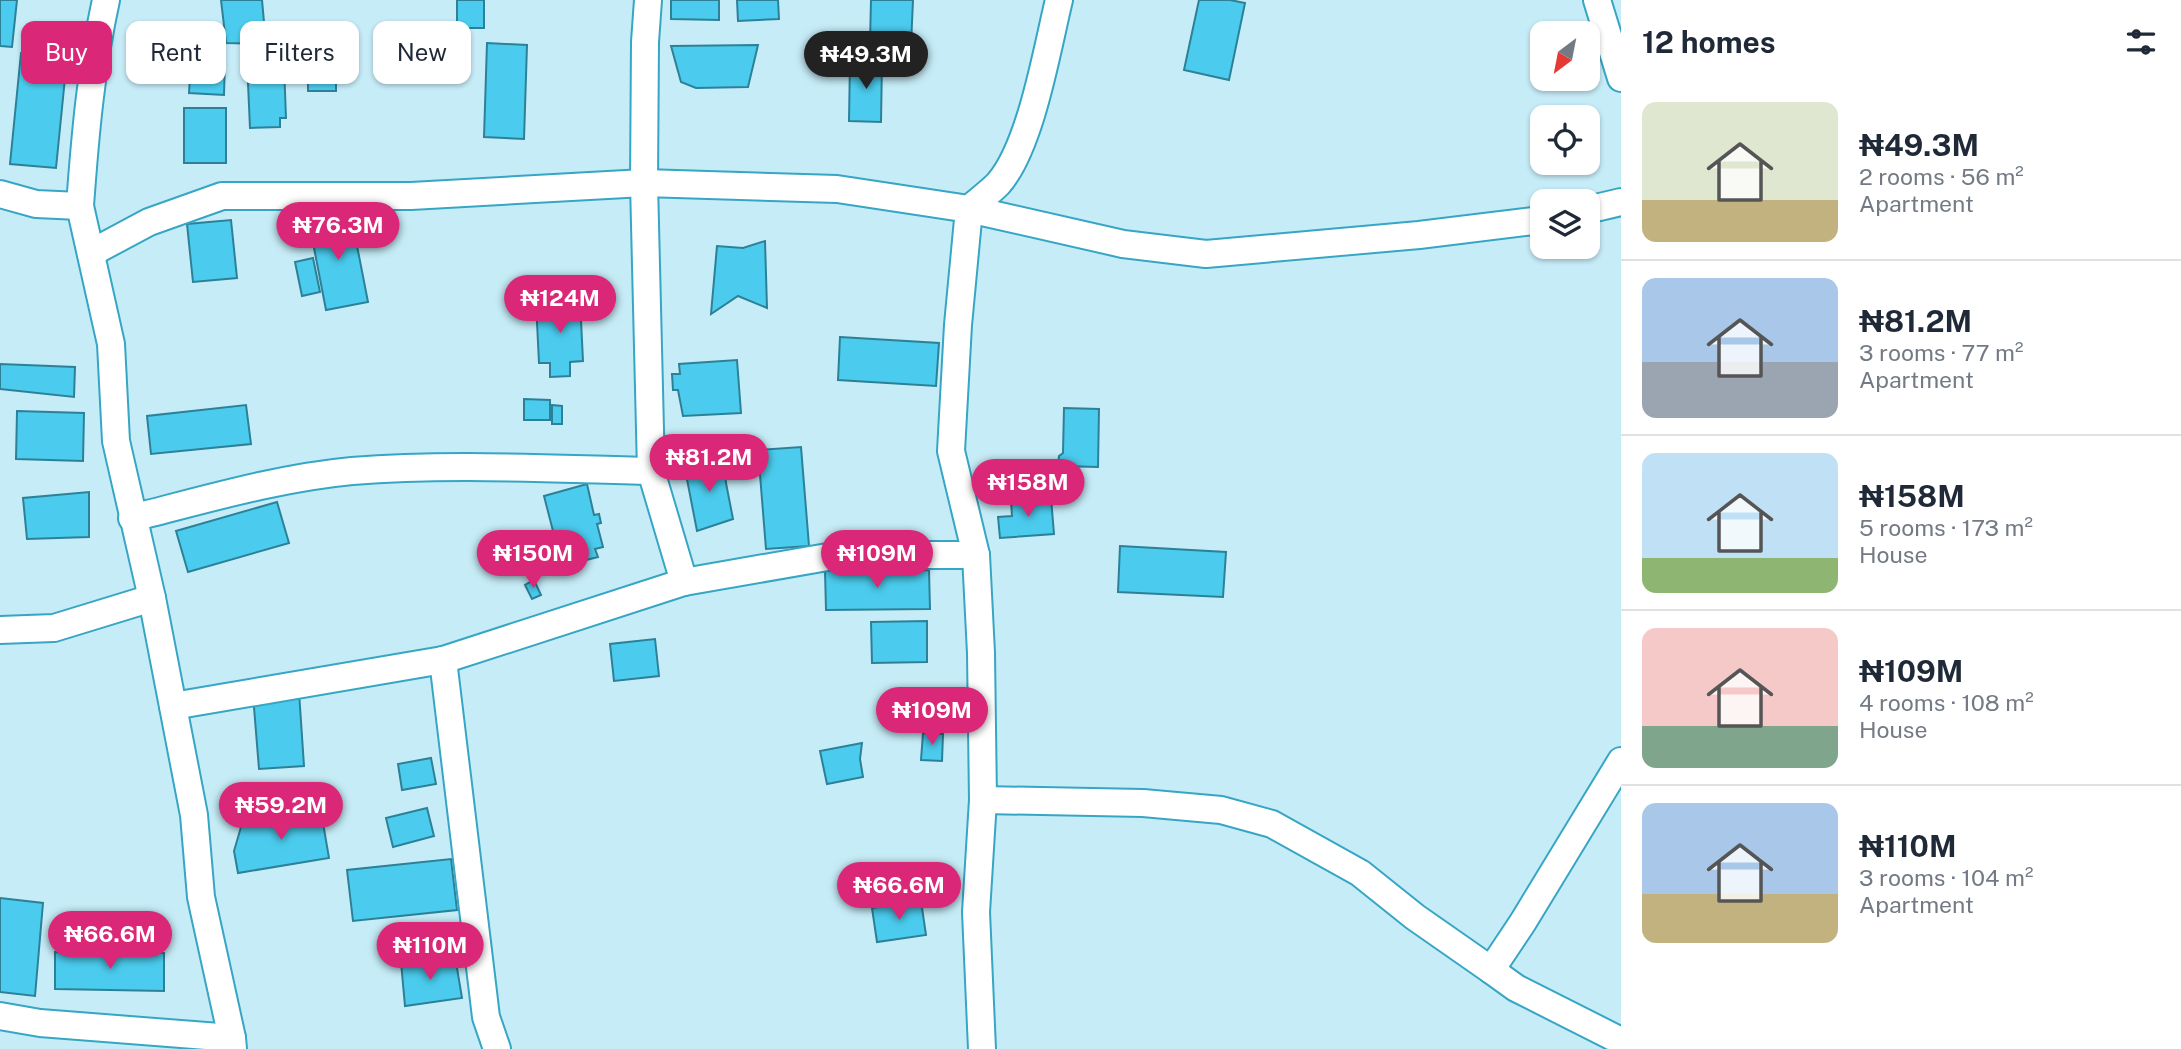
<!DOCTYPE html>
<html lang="en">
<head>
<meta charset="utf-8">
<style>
	body { margin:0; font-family:"Public Sans",sans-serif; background:#f6f6f7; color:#1f2937; height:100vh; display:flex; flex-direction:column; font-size:26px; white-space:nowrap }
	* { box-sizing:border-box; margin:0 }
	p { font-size:23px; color:#747a83 }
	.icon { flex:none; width:38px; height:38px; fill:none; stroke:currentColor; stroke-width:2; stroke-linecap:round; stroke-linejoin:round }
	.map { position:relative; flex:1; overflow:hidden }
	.panel { display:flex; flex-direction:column; background:#fff; width:560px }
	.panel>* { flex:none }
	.guide { position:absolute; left:21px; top:21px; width:665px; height:63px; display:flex; gap:14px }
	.needle { width:46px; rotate:212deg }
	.tools { position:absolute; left:1530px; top:21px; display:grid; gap:14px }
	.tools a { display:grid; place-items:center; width:70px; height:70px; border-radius:14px; background:#fff; box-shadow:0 2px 5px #0004; font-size:35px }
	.price { position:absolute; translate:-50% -60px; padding:0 16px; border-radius:24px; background:#db2777; color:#fff; font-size:23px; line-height:46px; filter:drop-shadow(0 2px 4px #0008) }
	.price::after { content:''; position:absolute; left:50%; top:42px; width:21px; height:16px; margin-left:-10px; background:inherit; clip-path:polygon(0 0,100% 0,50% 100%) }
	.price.on { background:#222; color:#fff }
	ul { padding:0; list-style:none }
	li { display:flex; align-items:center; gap:21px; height:175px; padding:0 21px }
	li+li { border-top:2px solid #e0e1e3 }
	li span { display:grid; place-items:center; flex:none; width:196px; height:140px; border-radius:14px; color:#555 }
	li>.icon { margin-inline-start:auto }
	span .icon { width:84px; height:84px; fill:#fffc; stroke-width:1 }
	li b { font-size:30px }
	h2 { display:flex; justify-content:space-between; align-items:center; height:84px; padding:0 21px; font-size:30px }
	.pill { padding:0 24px; border-radius:14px; background:#fff; box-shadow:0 2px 5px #0004; font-size:24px; line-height:63px }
	.pill.on { background:#db2777; color:#fff }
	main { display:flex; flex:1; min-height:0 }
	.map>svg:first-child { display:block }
</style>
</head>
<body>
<main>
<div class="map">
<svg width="1621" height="1049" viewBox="0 0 1621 1049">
	<rect width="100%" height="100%" fill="#c6ecf8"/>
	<g fill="#4bccee" stroke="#2d8197" stroke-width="2">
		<path d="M 0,0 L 17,0 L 12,47 L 0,46 Z"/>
		<path d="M 221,0 L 262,0 L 266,44 L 226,43 Z"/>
		<rect x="457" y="0" width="27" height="28"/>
		<path d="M 671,0 L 719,0 L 719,20 L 671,19 Z"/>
		<path d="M 737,0 L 778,0 L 779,19 L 738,21 Z"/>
		<path d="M 871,0 L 913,0 L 911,45 L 870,43 Z"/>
		<path d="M 1199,0 L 1230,0 L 1245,3 L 1229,80 L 1184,70 Z"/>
		<path d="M 487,43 L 527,45 L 524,139 L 484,137 Z"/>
		<path d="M 758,45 L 748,87 L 696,88 L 681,82 L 671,46 Z"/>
		<path d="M 21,53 L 67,58 L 56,168 L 10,164 Z"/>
		<path d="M 191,58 L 225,60 L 224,95 L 189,93 Z"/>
		<path d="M 274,60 L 284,65 L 286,118 L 280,118 L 280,127 L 250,128 L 247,61 Z"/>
		<path d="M 850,61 L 882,62 L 881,122 L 849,121 Z"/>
		<rect x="308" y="67" width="28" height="24"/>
		<rect x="184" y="108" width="42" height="55"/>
		<path d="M 351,215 L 368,302 L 326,310 L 309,222 Z"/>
		<path d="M 231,220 L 237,278 L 193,282 L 187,224 Z"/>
		<path d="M 765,241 L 767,308 L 738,296 L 711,314 L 717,246 L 743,248 Z"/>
		<path d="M 313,258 L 320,292 L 302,296 L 295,262 Z"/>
		<path d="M 580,300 L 583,361 L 570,362 L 570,376 L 550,377 L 550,363 L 539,363 L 536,302 Z"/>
		<path d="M 840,337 L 939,343 L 936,386 L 838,380 Z"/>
		<path d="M 737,360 L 741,413 L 683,416 L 678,390 L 673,390 L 672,374 L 680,374 L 679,364 Z"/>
		<path d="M 0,364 L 75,367 L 74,397 L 0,389 Z"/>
		<path d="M 524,399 L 550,400 L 550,420 L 524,420 Z"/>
		<path d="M 246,405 L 251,444 L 151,454 L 147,416 Z"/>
		<path d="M 552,405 L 562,406 L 562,424 L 552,424 Z"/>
		<path d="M 1064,408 L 1099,409 L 1098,467 L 1058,466 L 1059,456 L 1063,453 Z"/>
		<path d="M 17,411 L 84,413 L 83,461 L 16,459 Z"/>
		<path d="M 801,447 L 809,546 L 766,549 L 758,450 Z"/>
		<path d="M 724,457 L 726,483 L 733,519 L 697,531 L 685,469 Z"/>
		<path d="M 587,484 L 594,515 L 599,514 L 601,523 L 597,524 L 603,547 L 595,549 L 598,557 L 562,566 L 544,496 Z"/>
		<path d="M 89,492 L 89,537 L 27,539 L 23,498 Z"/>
		<path d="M 1051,498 L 1054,534 L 1000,538 L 998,517 L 1012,516 L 1011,501 Z"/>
		<path d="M 277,502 L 289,543 L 188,572 L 176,531 Z"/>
		<path d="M 1120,546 L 1226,552 L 1223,597 L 1118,592 Z"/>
		<path d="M 929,570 L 930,609 L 826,610 L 825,571 Z"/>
		<path d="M 534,580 L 541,595 L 532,599 L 525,585 Z"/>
		<path d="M 927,621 L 927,662 L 872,663 L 871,622 Z"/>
		<path d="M 655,639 L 659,676 L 614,681 L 610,644 Z"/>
		<path d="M 299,692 L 304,766 L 259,769 L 253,695 Z"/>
		<path d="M 923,733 L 943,734 L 942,761 L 921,760 Z"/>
		<path d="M 862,743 L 860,759 L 863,777 L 827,784 L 820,751 Z"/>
		<path d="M 431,758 L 436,784 L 402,790 L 398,764 Z"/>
		<path d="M 427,808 L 434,836 L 393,847 L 386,818 Z"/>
		<path d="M 298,812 L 322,817 L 329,858 L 238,873 L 234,851 L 241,827 Z"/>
		<path d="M 451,859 L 457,910 L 353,921 L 347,870 Z"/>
		<path d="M 0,898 L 43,903 L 35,996 L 0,992 Z"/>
		<path d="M 921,901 L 926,935 L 877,942 L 872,908 Z"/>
		<path d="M 55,952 L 164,953 L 164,991 L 55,989 Z"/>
		<path d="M 401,962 L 456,962 L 462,998 L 405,1006 Z"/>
	</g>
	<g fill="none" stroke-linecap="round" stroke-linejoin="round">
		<defs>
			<g id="minor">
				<path d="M 648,0 L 645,42 L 644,183 L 651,471 L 684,582"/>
				<path d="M 1597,0 L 1621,78"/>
				<path d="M 0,194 L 36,204 L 80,206 C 85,137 91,68 106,0"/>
				<path d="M 80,206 L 111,344 L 116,441 L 152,598 L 194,815 L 201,897 L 232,1038 L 233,1049"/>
				<path d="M 1587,210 L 1621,202"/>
				<path d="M 91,253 L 149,222 L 222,196 L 411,196 L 644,183 L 837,189 L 969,209 C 978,201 989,193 998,184 C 1031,147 1047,49 1059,0"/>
				<path d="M 132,518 C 204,500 277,478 352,471 C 451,463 552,469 651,471"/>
				<path d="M 0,630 L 54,628 L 152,598"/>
				<path d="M 443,660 L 486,1017 L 497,1049"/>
				<path d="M 173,706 L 443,660 L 684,582 L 839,555 L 976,555"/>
				<path d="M 1621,761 L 1523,922 L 1491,970 L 1516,988 L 1621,1041"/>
				<path d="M 983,800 L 1143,803 L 1221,810 L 1272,824 L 1360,873 L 1415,917 L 1491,970"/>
				<path d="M 0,1016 L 40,1023 L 232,1038"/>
				<path d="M 982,1049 L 976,912 L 983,800 L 981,653 L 976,555 L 951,451 L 958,325 L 969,209 L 1123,244 L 1206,254 L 1419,235 L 1542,220"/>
			</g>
		</defs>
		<use href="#minor" stroke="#36a6c4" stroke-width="30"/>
		<use href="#minor" stroke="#fff" stroke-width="26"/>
	</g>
</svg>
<div class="tools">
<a><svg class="needle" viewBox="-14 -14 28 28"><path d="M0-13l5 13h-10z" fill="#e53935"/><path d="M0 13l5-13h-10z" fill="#747a83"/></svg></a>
<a><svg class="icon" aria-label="locate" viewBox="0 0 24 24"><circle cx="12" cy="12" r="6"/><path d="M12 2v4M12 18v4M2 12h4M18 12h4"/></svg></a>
<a><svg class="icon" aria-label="layers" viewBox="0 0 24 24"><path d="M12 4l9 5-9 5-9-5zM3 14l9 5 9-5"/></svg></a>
</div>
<b class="price on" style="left:866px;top:91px">₦49.3M</b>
<b class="price" style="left:338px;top:262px">₦76.3M</b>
<b class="price" style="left:560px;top:335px">₦124M</b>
<b class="price" style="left:709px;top:494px">₦81.2M</b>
<b class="price" style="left:1028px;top:519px">₦158M</b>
<b class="price" style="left:533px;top:590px">₦150M</b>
<b class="price" style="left:877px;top:590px">₦109M</b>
<b class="price" style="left:932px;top:747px">₦109M</b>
<b class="price" style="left:281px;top:842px">₦59.2M</b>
<b class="price" style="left:899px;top:922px">₦66.6M</b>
<b class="price" style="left:110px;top:971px">₦66.6M</b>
<b class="price" style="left:430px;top:982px">₦110M</b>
<div class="guide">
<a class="pill on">Buy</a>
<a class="pill">Rent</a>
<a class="pill">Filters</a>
<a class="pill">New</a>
</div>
</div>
<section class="panel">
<h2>12 homes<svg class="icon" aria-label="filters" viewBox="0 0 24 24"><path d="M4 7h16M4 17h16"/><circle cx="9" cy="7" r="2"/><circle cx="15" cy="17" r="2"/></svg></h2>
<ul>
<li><span style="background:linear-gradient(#dfe7d0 70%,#c2b280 0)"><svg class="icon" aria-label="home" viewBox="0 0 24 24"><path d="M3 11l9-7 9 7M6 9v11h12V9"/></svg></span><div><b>₦49.3M</b><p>2 rooms · 56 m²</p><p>Apartment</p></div></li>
<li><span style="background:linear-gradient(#a9c7e8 60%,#9aa5b1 0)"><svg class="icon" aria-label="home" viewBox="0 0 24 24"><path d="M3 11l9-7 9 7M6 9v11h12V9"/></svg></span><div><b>₦81.2M</b><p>3 rooms · 77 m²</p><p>Apartment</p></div></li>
<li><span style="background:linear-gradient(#bfe0f5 75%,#8fb573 0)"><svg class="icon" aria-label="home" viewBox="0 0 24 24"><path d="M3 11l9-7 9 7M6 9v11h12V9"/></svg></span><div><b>₦158M</b><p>5 rooms · 173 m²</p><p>House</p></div></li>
<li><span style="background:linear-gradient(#f6c9c9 70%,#7fa58c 0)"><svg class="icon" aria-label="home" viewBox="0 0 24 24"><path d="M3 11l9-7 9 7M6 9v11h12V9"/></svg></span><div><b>₦109M</b><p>4 rooms · 108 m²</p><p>House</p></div></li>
<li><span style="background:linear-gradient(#a9c7e8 65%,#c2b280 0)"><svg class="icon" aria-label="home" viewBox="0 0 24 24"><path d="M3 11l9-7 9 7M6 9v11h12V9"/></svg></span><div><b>₦110M</b><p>3 rooms · 104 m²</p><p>Apartment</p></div></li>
</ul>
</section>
</main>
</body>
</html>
